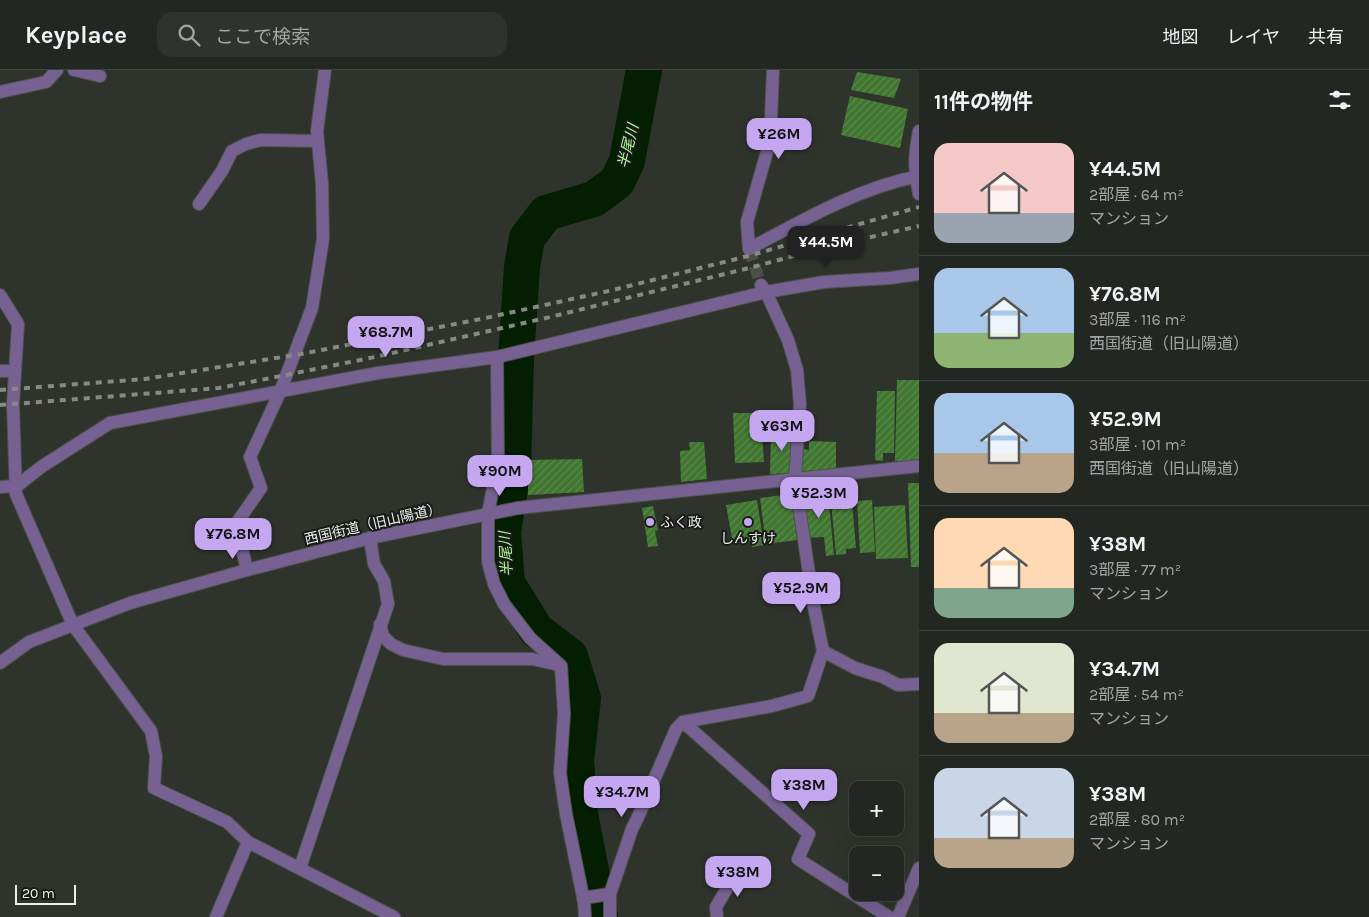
<!DOCTYPE html>
<html lang="ja">
<head>
<meta charset="utf-8">
<style>
	body { margin:0; font-family:Karla,"Noto Sans JP",sans-serif; background:#2e332e; color:#f1f3f6; height:100vh; display:flex; flex-direction:column; font-size:19px; white-space:nowrap }
	* { box-sizing:border-box; margin:0 }
	p { font-size:16px; color:#a2a5a5 }
	.icon { flex:none; width:28px; height:28px; fill:none; stroke:currentColor; stroke-width:2; stroke-linecap:round; stroke-linejoin:round }
	.map { position:relative; flex:1; overflow:hidden }
	.drawer { display:flex; flex-direction:column; background:#222721; width:450px }
	.drawer>* { flex:none }
	.tools { position:absolute; left:849px; top:711px; display:grid; gap:10px }
	.tools a { display:grid; place-items:center; width:55px; height:55px; border-radius:10px; background:#222721; box-shadow:0 5px 20px #0002,0 0 0 1px #3f443f; font-size:25px }
	.scale { position:absolute; left:15px; bottom:12px; width:61px; box-sizing:border-box; padding-left:5px; border:2px solid #ebefea; border-top:0; font-size:14px; line-height:18px; white-space:nowrap; color:#ebefea; -webkit-text-stroke:4px #181b17; paint-order:stroke }
	.price { position:absolute; translate:-50% -42px; padding:0 11px; border-radius:10px; background:#c5a6f0; color:#111; font-size:16px; line-height:32px; filter:drop-shadow(0 1px 2px #0008) }
	.price::after { content:''; position:absolute; left:50%; top:30px; width:15px; height:11px; margin-left:-8px; background:inherit; clip-path:polygon(0 0,100% 0,50% 100%) }
	.price.current { background:#222; color:#fff }
	ul { padding:0; list-style:none }
	li { display:flex; align-items:center; gap:15px; height:125px; padding:0 15px }
	li+li { border-top:1px solid #3f443f }
	li span { display:grid; place-items:center; flex:none; width:140px; height:100px; border-radius:15px; color:#555 }
	li>.icon { margin-inline-start:auto }
	span .icon { width:60px; height:60px; fill:#fffc; stroke-width:1 }
	li b { font-size:21px }
	h2 { display:flex; justify-content:space-between; align-items:center; height:60px; padding:0 15px; font-size:21px }
	header { display:flex; align-items:center; gap:30px; box-sizing:border-box; height:70px; padding:0 25px; background:#222721; border-bottom:1px solid #3f443f }
	header strong { font-size:24px }
	nav { display:flex; gap:28px; margin-inline-start:auto; font-size:18px }
	.search { width:350px; height:45px; background:#2e332e; display:flex; align-items:center; gap:12px; box-sizing:border-box; padding:0 18px; border-radius:15px; color:#a2a5a5; font-size:19px }
	main { display:flex; flex:1; min-height:0 }
	.map>svg:first-child { display:block }
</style>
</head>
<body>
<header>
<strong>Keyplace</strong>
<div class="search"><svg class="icon" aria-label="search" viewBox="0 0 24 24"><circle cx="10" cy="10" r="6"/><path d="M15 15l6 6"/></svg>ここで検索</div>
<nav><a>地図</a><a>レイヤ</a><a>共有</a></nav>
</header>
<main>
<div class="map">
<svg width="919" height="847" viewBox="0 0 919 847">
	<defs>
		<pattern id="building-hatch" width="6" height="6" patternUnits="userSpaceOnUse" patternTransform="scale(1.25)"><rect width="6" height="6" fill="#407630"/><path d="M-1 1l2-2M0 6l6-6M5 7l2-2" fill="none" stroke="#5c8a4e"/></pattern>
	</defs>
	<rect width="100%" height="100%" fill="#2e342c"/>
	<g fill="none" stroke-linecap="round" stroke-linejoin="round">
		<path stroke="#031e00" stroke-width="36" d="M 600,847 L 580,744 L 576,691 L 583,628 L 570,586 L 536,560 L 507,513 L 503,462 L 513,399 L 516,288 L 522,197 L 527,168 L 546,143 L 594,129 L 617,112 L 627,91 L 644,0"/>
	</g>
	<g fill="url(#building-hatch)">
		<path d="M 857,2 L 901,9 L 894,28 L 851,20 Z"/>
		<path d="M 850,26 L 908,39 L 900,78 L 841,65 Z"/>
		<path d="M 897,310 L 919,310 L 919,391 L 895,391 Z"/>
		<path d="M 877,321 L 895,321 L 894,383 L 883,383 L 883,391 L 875,390 Z"/>
		<path d="M 733,343 L 761,343 L 764,392 L 735,393 Z"/>
		<path d="M 771,361 L 795,361 L 793,403 L 770,404 Z"/>
		<path d="M 809,371 L 836,372 L 836,401 L 801,402 L 802,379 L 809,380 Z"/>
		<path d="M 689,372 L 704,372 L 707,409 L 681,412 L 680,381 L 690,380 Z"/>
		<path d="M 582,389 L 584,422 L 528,425 L 528,390 Z"/>
		<path d="M 908,413 L 919,413 L 919,497 L 911,497 Z"/>
		<path d="M 851,420 L 856,478 L 846,479 L 846,484 L 836,485 L 830,422 Z"/>
		<path d="M 828,422 L 834,485 L 826,486 L 824,467 L 807,468 L 802,424 Z"/>
		<path d="M 791,424 L 798,470 L 766,474 L 760,428 Z"/>
		<path d="M 757,430 L 764,475 L 752,477 L 751,471 L 733,474 L 726,435 Z"/>
		<path d="M 872,430 L 875,482 L 860,483 L 857,431 Z"/>
		<path d="M 905,435 L 908,488 L 876,489 L 874,437 Z"/>
		<path d="M 653,436 L 658,460 L 655,461 L 658,476 L 648,477 L 642,438 Z"/>
	</g>
	<g fill="none" stroke-linecap="round" stroke-linejoin="round">
		<path stroke="#4a5048" stroke-width="12" stroke-dasharray="12 6" stroke-linecap="butt" d="M 749,179 L 761,215"/>
		<defs>
			<g id="minor">
				<path d="M 74,0 L 100,6"/>
				<path d="M 773,0 L 770,71 L 747,152 L 749,179 C 803,150 858,118 919,106"/>
				<path d="M 0,22 L 46,12 L 57,0"/>
				<path d="M 919,61 C 914,87 914,98 919,124"/>
				<path d="M 199,134 L 222,101 L 232,81 L 246,74 L 261,70 L 318,71"/>
				<path d="M 761,215 L 766,222 L 788,270 L 797,300 L 800,334 L 795,409 L 814,537 L 823,581 L 855,598 L 883,607 L 898,615 L 919,614"/>
				<path d="M 0,225 L 18,254 L 13,335 L 16,424 L 73,555 L 151,661 L 156,686 L 154,718 L 227,752 L 248,772 L 394,847"/>
				<path d="M 497,287 L 498,391 L 488,444 L 488,492 L 494,514 L 504,534 L 530,568 L 561,596 L 564,644 L 560,703 L 566,744 L 584,832 L 585,847"/>
				<path d="M 0,301 L 14,301"/>
				<path d="M 0,417 L 17,416 L 41,397 L 110,353 L 378,303 L 497,287 L 766,222 L 824,212 L 890,208 L 919,204"/>
				<path d="M 247,500 L 236,454 L 261,418 L 250,387 L 280,322 L 312,238 L 323,169 L 322,114 L 317,61 L 325,0"/>
				<path d="M 380,554 L 383,566 L 391,574 L 403,580 L 443,589 L 532,589 L 559,595"/>
				<path d="M 0,593 L 29,572 L 130,533 L 247,500 L 370,468 L 518,438 L 919,396"/>
				<path d="M 683,652 L 809,764 L 798,789 L 889,847"/>
				<path d="M 300,798 L 388,534 L 384,511 L 374,494 L 370,468"/>
				<path d="M 583,828 L 610,824"/>
				<path d="M 216,847 L 248,772"/>
				<path d="M 610,847 L 610,824 L 632,759 L 638,747 L 676,659 L 683,652 L 772,636 L 808,626 L 823,581"/>
				<path d="M 717,847 L 716,837 L 736,803"/>
				<path d="M 898,847 L 919,798"/>
			</g>
		</defs>
		<use href="#minor" stroke="#4c524a" stroke-width="14"/>
		<use href="#minor" stroke="#766192" stroke-width="12"/>
		<g stroke="#858b84" stroke-width="4" stroke-dasharray="6 6" stroke-linecap="butt">
			<path d="M 0,320 L 145,309 L 301,284 L 481,249 L 613,220 L 748,186 L 919,137"/>
			<path d="M 0,335 L 219,318 L 271,308 L 375,287 L 546,248 L 749,198 L 827,177 L 919,156"/>
		</g>
	</g>
	<g fill="#c5a6f0" stroke="#181b17" stroke-width="2">
		<circle cx="650" cy="452" r="5"/>
		<circle cx="748" cy="452" r="5"/>
	</g>
	<g text-anchor="middle" dominant-baseline="central" stroke-width="4" stroke-linejoin="round" paint-order="stroke">
		<g font-size="14" fill="#ebefea" stroke="#181b17" text-anchor="start">
			<text x="660" y="452">ふく政</text>
			<text x="748" y="468" text-anchor="middle">しんすけ</text>
		</g>
		<g font-size="14" fill="#ebefea" stroke="#181b17">
			<text transform="translate(373 454) rotate(-13)">西国街道（旧山陽道）</text>
		</g>
		<g font-size="15" font-style="italic" fill="#abf696" stroke="#181b17">
			<text transform="translate(628 76) rotate(-76)">半尾川</text>
			<text transform="translate(506 484) rotate(-93)">半尾川</text>
		</g>
	</g>
</svg>
<div class="tools">
<a>+</a>
<a>−</a>
</div>
<div class="scale">20 m</div>
<b class="price" style="left:779px;top:90px">¥26M</b>
<b class="price current" style="left:826px;top:198px">¥44.5M</b>
<b class="price" style="left:386px;top:288px">¥68.7M</b>
<b class="price" style="left:782px;top:382px">¥63M</b>
<b class="price" style="left:500px;top:427px">¥90M</b>
<b class="price" style="left:819px;top:449px">¥52.3M</b>
<b class="price" style="left:233px;top:490px">¥76.8M</b>
<b class="price" style="left:801px;top:544px">¥52.9M</b>
<b class="price" style="left:804px;top:741px">¥38M</b>
<b class="price" style="left:622px;top:748px">¥34.7M</b>
<b class="price" style="left:738px;top:828px">¥38M</b>
</div>
<section class="drawer">
<h2>11件の物件<svg class="icon" aria-label="filters" viewBox="0 0 24 24"><path d="M4 7h16M4 17h16"/><circle cx="9" cy="7" r="2"/><circle cx="15" cy="17" r="2"/></svg></h2>
<ul>
<li><span style="background:linear-gradient(#f6c9c9 70%,#9aa5b1 0)"><svg class="icon" aria-label="home" viewBox="0 0 24 24"><path d="M3 11l9-7 9 7M6 9v11h12V9"/></svg></span><div><b>¥44.5M</b><p>2部屋 · 64 m²</p><p>マンション</p></div></li>
<li><span style="background:linear-gradient(#a9c7e8 65%,#8fb573 0)"><svg class="icon" aria-label="home" viewBox="0 0 24 24"><path d="M3 11l9-7 9 7M6 9v11h12V9"/></svg></span><div><b>¥76.8M</b><p>3部屋 · 116 m²</p><p>西国街道（旧山陽道）</p></div></li>
<li><span style="background:linear-gradient(#a9c7e8 60%,#b9a48a 0)"><svg class="icon" aria-label="home" viewBox="0 0 24 24"><path d="M3 11l9-7 9 7M6 9v11h12V9"/></svg></span><div><b>¥52.9M</b><p>3部屋 · 101 m²</p><p>西国街道（旧山陽道）</p></div></li>
<li><span style="background:linear-gradient(#ffd9b3 70%,#7fa58c 0)"><svg class="icon" aria-label="home" viewBox="0 0 24 24"><path d="M3 11l9-7 9 7M6 9v11h12V9"/></svg></span><div><b>¥38M</b><p>3部屋 · 77 m²</p><p>マンション</p></div></li>
<li><span style="background:linear-gradient(#dfe7d0 70%,#b9a48a 0)"><svg class="icon" aria-label="home" viewBox="0 0 24 24"><path d="M3 11l9-7 9 7M6 9v11h12V9"/></svg></span><div><b>¥34.7M</b><p>2部屋 · 54 m²</p><p>マンション</p></div></li>
<li><span style="background:linear-gradient(#c9d6e8 70%,#b9a48a 0)"><svg class="icon" aria-label="home" viewBox="0 0 24 24"><path d="M3 11l9-7 9 7M6 9v11h12V9"/></svg></span><div><b>¥38M</b><p>2部屋 · 80 m²</p><p>マンション</p></div></li>
</ul>
</section>
</main>
</body>
</html>
